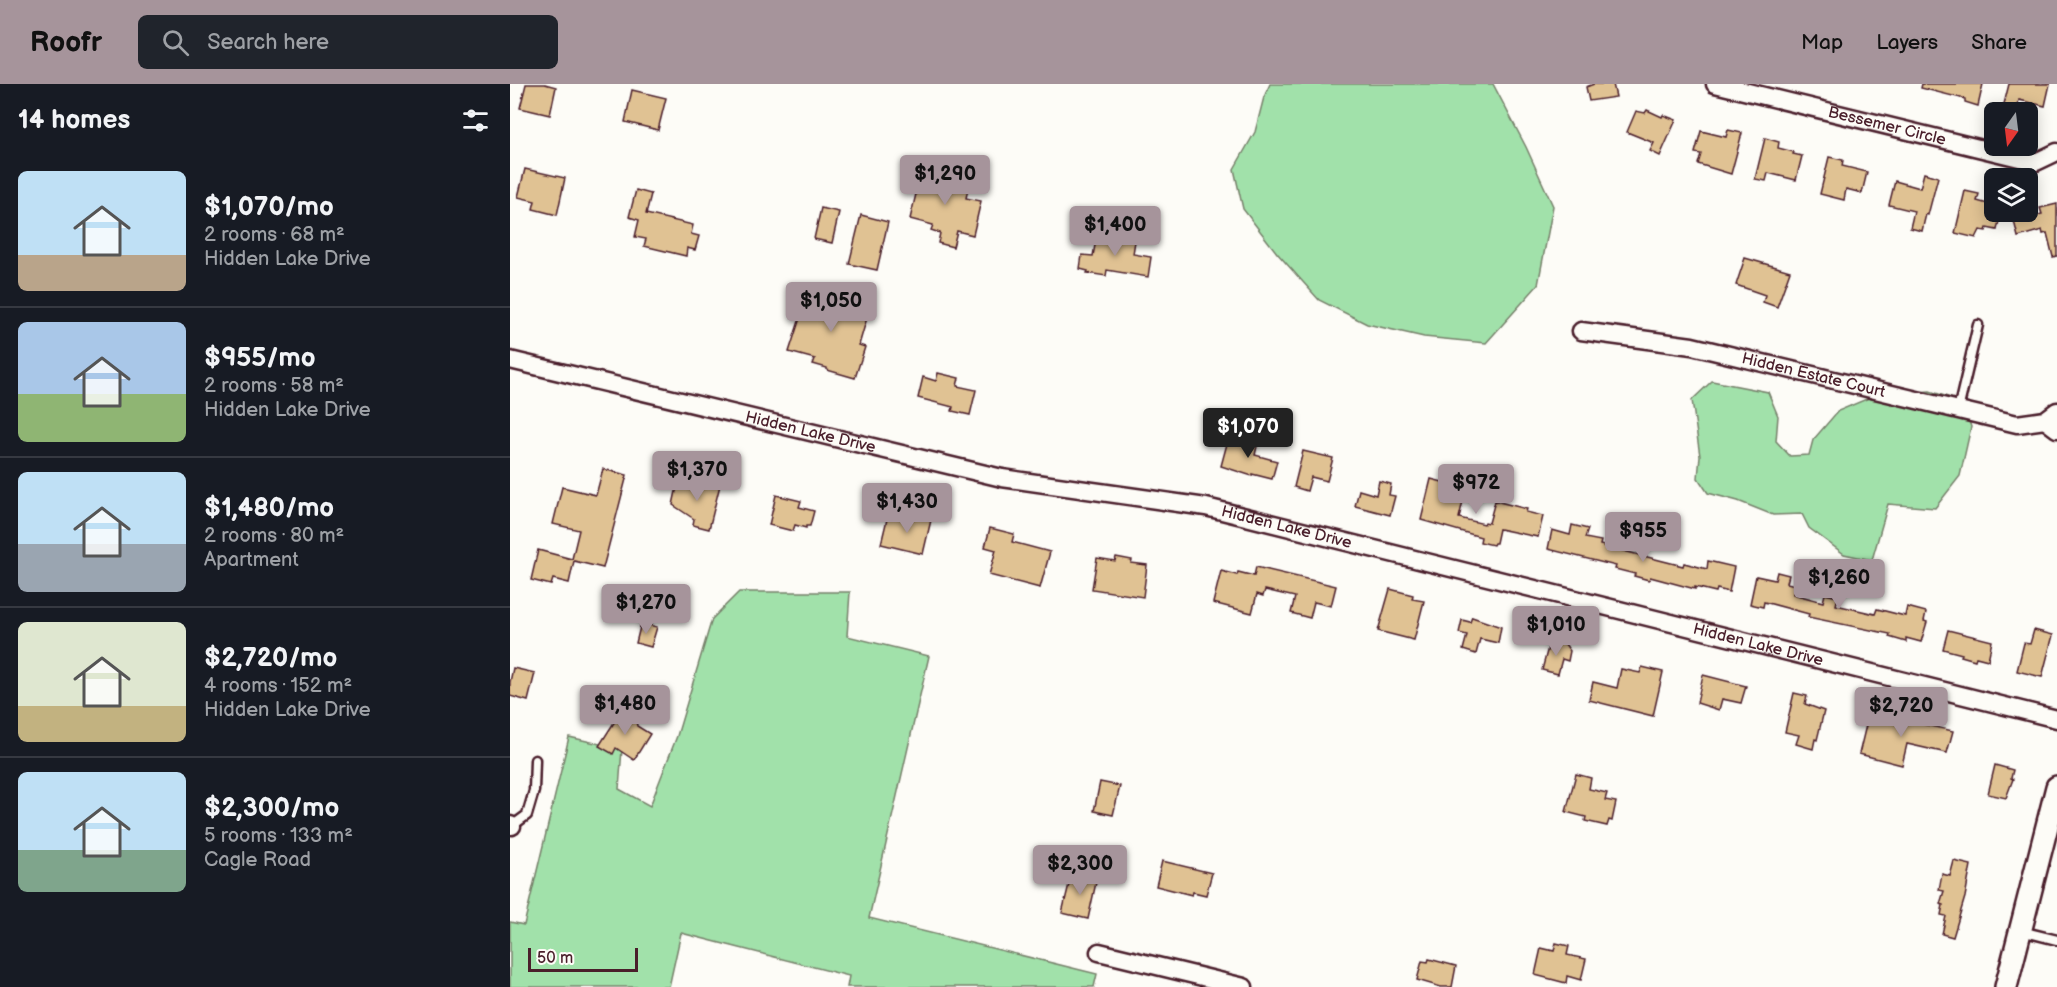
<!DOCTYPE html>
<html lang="en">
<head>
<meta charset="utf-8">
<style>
	body { margin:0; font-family:"Balsamiq Sans",sans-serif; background:#20242c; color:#f1f3f6; height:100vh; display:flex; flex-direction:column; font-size:22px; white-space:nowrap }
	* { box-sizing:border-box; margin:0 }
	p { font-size:20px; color:#9ea1a6 }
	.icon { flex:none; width:33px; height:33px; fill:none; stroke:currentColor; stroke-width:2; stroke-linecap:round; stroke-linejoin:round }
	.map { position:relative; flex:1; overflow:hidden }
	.side { display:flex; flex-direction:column; background:#171b24; width:510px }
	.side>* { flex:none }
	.needle { width:39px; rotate:194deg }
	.buttons { position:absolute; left:1474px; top:18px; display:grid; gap:12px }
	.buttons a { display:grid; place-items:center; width:54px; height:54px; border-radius:9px; background:#171b24; box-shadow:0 3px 15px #0003; font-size:30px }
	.scale { position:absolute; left:18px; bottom:15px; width:110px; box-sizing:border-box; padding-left:6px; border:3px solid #4a1f2b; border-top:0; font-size:16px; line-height:21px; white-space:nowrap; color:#4a1f2b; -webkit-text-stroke:4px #fdfcf7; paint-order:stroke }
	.price { position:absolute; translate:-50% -51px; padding:0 14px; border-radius:6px; background:#a6949b; color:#111; font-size:20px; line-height:39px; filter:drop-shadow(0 2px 3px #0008) }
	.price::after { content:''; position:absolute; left:50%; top:36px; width:18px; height:14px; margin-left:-9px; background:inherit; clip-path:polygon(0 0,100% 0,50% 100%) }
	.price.active { background:#222; color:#fff }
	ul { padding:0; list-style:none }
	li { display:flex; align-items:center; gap:18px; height:150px; padding:0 18px }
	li+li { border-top:2px solid #363941 }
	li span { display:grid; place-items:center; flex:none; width:168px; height:120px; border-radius:9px; color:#555 }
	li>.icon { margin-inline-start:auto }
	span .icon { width:72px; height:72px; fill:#fffc; stroke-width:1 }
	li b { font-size:26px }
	h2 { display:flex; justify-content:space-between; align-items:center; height:72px; padding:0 18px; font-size:26px }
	header { display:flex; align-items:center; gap:36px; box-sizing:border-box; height:84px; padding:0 30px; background:#a6949b; color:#111 }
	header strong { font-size:28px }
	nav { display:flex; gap:33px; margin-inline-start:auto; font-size:21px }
	.search { width:420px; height:54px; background:#20242c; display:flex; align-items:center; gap:15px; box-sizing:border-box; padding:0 21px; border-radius:9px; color:#9ea1a6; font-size:22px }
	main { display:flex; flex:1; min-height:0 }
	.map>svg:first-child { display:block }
</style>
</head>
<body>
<header>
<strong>Roofr</strong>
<div class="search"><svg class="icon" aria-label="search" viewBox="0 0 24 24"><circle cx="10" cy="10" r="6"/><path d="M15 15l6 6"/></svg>Search here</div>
<nav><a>Map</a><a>Layers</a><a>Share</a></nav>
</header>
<main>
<section class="side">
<h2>14 homes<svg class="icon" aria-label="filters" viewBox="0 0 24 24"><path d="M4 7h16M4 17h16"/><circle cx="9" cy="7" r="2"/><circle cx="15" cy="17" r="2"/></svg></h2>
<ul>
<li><span style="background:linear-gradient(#bfe0f5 70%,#b9a48a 0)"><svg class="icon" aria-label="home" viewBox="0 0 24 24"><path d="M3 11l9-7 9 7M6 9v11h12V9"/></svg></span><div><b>$1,070/mo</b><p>2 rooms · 68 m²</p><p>Hidden Lake Drive</p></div></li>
<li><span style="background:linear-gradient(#a9c7e8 60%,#8fb573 0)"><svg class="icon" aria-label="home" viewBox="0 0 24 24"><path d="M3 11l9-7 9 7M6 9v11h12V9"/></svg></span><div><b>$955/mo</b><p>2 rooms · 58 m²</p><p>Hidden Lake Drive</p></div></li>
<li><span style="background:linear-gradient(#bfe0f5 60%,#9aa5b1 0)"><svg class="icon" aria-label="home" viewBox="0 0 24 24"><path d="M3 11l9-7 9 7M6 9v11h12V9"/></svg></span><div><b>$1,480/mo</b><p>2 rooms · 80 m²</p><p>Apartment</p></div></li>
<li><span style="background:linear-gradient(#dfe7d0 70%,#c2b280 0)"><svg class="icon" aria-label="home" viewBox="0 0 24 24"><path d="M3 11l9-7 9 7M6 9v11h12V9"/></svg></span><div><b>$2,720/mo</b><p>4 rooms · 152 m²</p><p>Hidden Lake Drive</p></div></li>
<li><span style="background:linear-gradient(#bfe0f5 65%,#7fa58c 0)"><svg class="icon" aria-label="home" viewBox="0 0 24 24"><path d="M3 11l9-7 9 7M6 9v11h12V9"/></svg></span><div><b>$2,300/mo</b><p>5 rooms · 133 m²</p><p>Cagle Road</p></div></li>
</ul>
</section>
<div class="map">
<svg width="1547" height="903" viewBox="0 0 1547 903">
	<rect width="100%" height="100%" fill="#fdfcf7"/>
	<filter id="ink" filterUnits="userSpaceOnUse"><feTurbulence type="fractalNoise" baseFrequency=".0167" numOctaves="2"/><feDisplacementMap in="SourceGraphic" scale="12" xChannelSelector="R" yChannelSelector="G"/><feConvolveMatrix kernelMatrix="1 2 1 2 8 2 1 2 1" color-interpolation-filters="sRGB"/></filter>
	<g filter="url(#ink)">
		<g fill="#a1e1aa" stroke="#76806a" stroke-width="1.5">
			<path d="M 760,0 L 983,0 L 1016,63 L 1043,122 L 1028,201 L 976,259 L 914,253 L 857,240 L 809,216 L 767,169 L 733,125 L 724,85 L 745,48 L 754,13 Z"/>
			<path d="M 1202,297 L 1258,308 L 1268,332 L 1266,357 L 1280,372 L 1299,371 L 1303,356 L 1328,327 L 1366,311 L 1420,307 L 1453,318 L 1461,343 L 1450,392 L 1425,424 L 1378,420 L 1362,476 L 1334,470 L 1299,444 L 1292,430 L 1263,431 L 1228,417 L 1198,409 L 1188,394 L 1190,372 L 1182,316 Z"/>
			<path d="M 229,508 L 340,508 L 337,552 L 419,572 L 359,834 L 587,890 L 584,903 L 337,903 L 339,892 L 171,849 L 159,903 L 0,903 L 0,838 L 14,841 L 59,653 L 112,665 L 109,705 L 140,722 L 167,652 L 202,535 Z"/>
		</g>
		<g fill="#e0c293" stroke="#4a1f2b" stroke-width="1.5">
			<path d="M 16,0 L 35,0 L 46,3 L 40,31 L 10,24 Z"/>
			<path d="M 1084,0 L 1103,0 L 1106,13 L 1079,17 L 1076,3 Z"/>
			<path d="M 1412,0 L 1473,0 L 1468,22 L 1455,18 L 1455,15 L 1411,4 Z"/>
			<path d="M 1499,0 L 1540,0 L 1535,22 L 1509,16 L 1506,28 L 1492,28 Z"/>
			<path d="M 122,6 L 156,14 L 148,46 L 115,38 Z"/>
			<path d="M 1137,26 L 1152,33 L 1153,31 L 1166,36 L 1150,72 L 1140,67 L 1144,59 L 1117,48 L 1126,27 L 1135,29 Z"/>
			<path d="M 1218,46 L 1232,49 L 1221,90 L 1188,80 L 1191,70 L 1185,69 L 1191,47 L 1216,53 Z"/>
			<path d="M 1255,54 L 1269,58 L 1268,64 L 1284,68 L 1283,70 L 1292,72 L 1286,96 L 1258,89 L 1256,97 L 1245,95 Z"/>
			<path d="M 1319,73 L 1333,76 L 1332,82 L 1357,88 L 1352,109 L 1336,105 L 1334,116 L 1310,110 Z"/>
			<path d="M 15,85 L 55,94 L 47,131 L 23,125 L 25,117 L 8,113 Z"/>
			<path d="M 412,85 L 460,96 L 456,114 L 471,117 L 463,151 L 447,147 L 443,163 L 428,159 L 430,149 L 421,146 L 423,141 L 400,135 Z"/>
			<path d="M 1414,89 L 1428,93 L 1418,131 L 1416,130 L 1412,147 L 1400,144 L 1404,127 L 1379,121 L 1385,97 L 1410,104 Z"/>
			<path d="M 126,106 L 141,110 L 136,130 L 183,141 L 181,150 L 189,152 L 185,166 L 177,164 L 176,172 L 134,162 L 136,155 L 125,153 L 129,136 L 119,133 Z"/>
			<path d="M 1455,107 L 1469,110 L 1467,117 L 1485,122 L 1485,128 L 1491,128 L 1487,146 L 1477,144 L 1476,147 L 1470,146 L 1466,154 L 1445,149 Z"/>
			<path d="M 1547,120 L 1547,172 L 1543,173 L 1537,149 L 1533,150 L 1532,146 L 1508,153 L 1504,137 L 1532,130 L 1530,124 Z"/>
			<path d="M 311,124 L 329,128 L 322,159 L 304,155 Z"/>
			<path d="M 351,131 L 378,138 L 367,186 L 339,180 Z"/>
			<path d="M 588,145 L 607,149 L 606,154 L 625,157 L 623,170 L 641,173 L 638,193 L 597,186 L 596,192 L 577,189 L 578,187 L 570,185 L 572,171 L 583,172 Z"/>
			<path d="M 1235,174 L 1280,187 L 1267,223 L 1253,218 L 1255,211 L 1226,201 Z"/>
			<path d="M 300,203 L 312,206 L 311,211 L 331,215 L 332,212 L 347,217 L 353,220 L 351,225 L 359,227 L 349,261 L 355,263 L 345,294 L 317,286 L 317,284 L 303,280 L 305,275 L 279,268 Z"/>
			<path d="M 428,289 L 449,294 L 447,302 L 466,306 L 460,331 L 442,327 L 443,323 L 408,314 L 413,293 L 426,297 Z"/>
			<path d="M 731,354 L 748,358 L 745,371 L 767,377 L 762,395 L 742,390 L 742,392 L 711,382 L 718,356 L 730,360 Z"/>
			<path d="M 793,367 L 823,374 L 817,397 L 801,393 L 797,407 L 784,403 Z"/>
			<path d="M 93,385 L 117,391 L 93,484 L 64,477 L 59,499 L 43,495 L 41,501 L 21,496 L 28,466 L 62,475 L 69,446 L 43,440 L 52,403 L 86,411 Z"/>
			<path d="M 921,395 L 956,404 L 949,434 L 974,440 L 975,438 L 979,439 L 985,417 L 1017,425 L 1016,428 L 1033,432 L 1028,453 L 989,445 L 986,459 L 984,459 L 983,461 L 970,458 L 971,453 L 911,436 Z"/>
			<path d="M 195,397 L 210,401 L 199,445 L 183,441 L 184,435 L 163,421 L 168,398 L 193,404 Z"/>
			<path d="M 869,397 L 881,400 L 879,411 L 885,412 L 880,431 L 845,422 L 849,406 L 866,411 Z"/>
			<path d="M 266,411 L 291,417 L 289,423 L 304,427 L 300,442 L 296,442 L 296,444 L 285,441 L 283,447 L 259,441 Z"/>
			<path d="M 378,431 L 399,436 L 400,434 L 405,435 L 406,432 L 421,436 L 413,470 L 371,460 Z"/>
			<path d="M 1062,441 L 1078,445 L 1075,454 L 1091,457 L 1090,461 L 1173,482 L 1174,479 L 1197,485 L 1198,477 L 1224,483 L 1219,508 L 1207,505 L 1206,508 L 1185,503 L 1185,505 L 1140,493 L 1139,496 L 1124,492 L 1125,490 L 1105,485 L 1106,482 L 1038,465 L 1042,446 L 1060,451 Z"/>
			<path d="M 480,444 L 504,450 L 502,458 L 540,468 L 530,504 L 479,491 L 486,466 L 475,463 Z"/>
			<path d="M 606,473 L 622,476 L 621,479 L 637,481 L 633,513 L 582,505 L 587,474 L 605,477 Z"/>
			<path d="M 746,483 L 826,502 L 821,522 L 804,518 L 800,534 L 781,529 L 785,513 L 755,506 L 753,512 L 747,510 L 742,529 L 703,519 L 711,487 L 727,491 L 728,488 L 744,492 Z"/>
			<path d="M 1267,488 L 1279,491 L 1277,499 L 1285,501 L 1283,510 L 1313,518 L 1315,510 L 1328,513 L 1326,521 L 1365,530 L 1367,525 L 1395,532 L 1397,523 L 1416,528 L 1414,537 L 1417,538 L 1411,558 L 1396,554 L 1396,558 L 1379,553 L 1380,550 L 1298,533 L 1299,530 L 1254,518 L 1253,523 L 1240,520 L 1246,492 L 1265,496 Z"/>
			<path d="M 880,505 L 903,511 L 902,515 L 914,517 L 904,556 L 868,547 Z"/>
			<path d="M 962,533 L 991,543 L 988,559 L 970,555 L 966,570 L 953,566 L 957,551 L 949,549 L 952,536 L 960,538 Z"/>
			<path d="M 131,539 L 147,543 L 141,563 L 126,559 Z"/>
			<path d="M 1438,546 L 1482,557 L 1478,576 L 1466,573 L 1465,576 L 1451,572 L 1452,570 L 1433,565 Z"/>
			<path d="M 1524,546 L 1543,551 L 1532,593 L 1507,587 L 1514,559 L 1520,560 Z"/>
			<path d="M 1040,556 L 1055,560 L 1060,567 L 1058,577 L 1052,575 L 1048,590 L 1032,586 Z"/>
			<path d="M 1132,583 L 1153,588 L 1143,632 L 1079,616 L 1083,598 L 1107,604 L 1111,585 L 1130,589 Z"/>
			<path d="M 3,584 L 25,589 L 18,617 L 0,612 L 0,598 Z"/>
			<path d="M 1193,591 L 1236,602 L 1231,619 L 1212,615 L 1209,626 L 1187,619 Z"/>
			<path d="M 1284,609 L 1297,612 L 1295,620 L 1314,627 L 1307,656 L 1305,655 L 1303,665 L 1286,660 L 1289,651 L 1275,648 Z"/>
			<path d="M 112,626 L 125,631 L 127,642 L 140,650 L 124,676 L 106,664 L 103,670 L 89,662 Z"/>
			<path d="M 1384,629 L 1404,634 L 1403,638 L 1443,647 L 1437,669 L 1397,660 L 1392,681 L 1349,670 L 1358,633 L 1381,639 Z"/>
			<path d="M 1485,681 L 1503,686 L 1501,694 L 1503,695 L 1496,714 L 1478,710 Z"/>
			<path d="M 1066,690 L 1081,694 L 1079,705 L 1097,709 L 1095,716 L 1106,718 L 1102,737 L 1099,736 L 1097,742 L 1075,737 L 1076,733 L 1056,728 Z"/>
			<path d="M 590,698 L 610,702 L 603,731 L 584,727 Z"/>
			<path d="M 652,777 L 702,789 L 696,811 L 683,808 L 682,811 L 646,802 Z"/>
			<path d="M 1444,777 L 1461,781 L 1455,813 L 1443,853 L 1432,850 L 1436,832 L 1431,831 L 1433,821 L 1430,820 L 1434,807 L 1429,806 L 1432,790 L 1440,792 Z"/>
			<path d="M 562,788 L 587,794 L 578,835 L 552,829 Z"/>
			<path d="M 1046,859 L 1059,862 L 1057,871 L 1076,875 L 1071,896 L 1057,892 L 1056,899 L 1025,891 L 1031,864 L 1044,867 Z"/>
			<path d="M 919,875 L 946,882 L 942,903 L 931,903 L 907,896 L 912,877 L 918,878 Z"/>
		</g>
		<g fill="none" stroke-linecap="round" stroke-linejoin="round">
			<defs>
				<g id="service">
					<path d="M 1448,326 L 1468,241"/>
					<path d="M 2,742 L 17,731 L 24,707 L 25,676"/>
					<path d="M 1511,847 L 1547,856"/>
				</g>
				<g id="minor">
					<path id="s1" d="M 1205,0 L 1526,78 L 1547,68"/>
					<path id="s2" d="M 1071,247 L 1182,262 L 1507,340 L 1535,336 L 1547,327"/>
					<path id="s3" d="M 0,276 L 492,394 L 696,423 L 1547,635"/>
					<path d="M 1535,336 L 1547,345"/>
					<path d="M 0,741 L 2,742"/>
					<path d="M 589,868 L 734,903"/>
				</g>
				<path id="tertiary" d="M 1496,903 L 1547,703"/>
			</defs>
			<use href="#service" stroke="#4a1f2b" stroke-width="13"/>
			<use href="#minor" stroke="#4a1f2b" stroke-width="21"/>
			<use href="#tertiary" stroke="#4a1f2b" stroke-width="26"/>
			<use href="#service" stroke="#fdfcf7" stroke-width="8"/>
			<use href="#minor" stroke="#fdfcf7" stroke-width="16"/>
			<use href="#tertiary" stroke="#fdfcf7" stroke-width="21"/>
		</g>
	</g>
	<g text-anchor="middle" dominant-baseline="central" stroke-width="4.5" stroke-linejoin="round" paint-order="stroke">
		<g font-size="16" fill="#4a1f2b" stroke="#fdfcf7">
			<text stroke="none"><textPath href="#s1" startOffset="177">Bessemer Circle</textPath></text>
			<text stroke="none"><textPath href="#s2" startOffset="237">Hidden Estate Court</textPath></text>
			<text stroke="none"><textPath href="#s3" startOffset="309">Hidden Lake Drive</textPath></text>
			<text stroke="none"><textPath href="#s3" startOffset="795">Hidden Lake Drive</textPath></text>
			<text stroke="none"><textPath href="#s3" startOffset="1281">Hidden Lake Drive</textPath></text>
		</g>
	</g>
</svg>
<div class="buttons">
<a><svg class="needle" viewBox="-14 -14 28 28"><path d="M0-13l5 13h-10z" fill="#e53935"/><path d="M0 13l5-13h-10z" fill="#9ea1a6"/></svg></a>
<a><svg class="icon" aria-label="layers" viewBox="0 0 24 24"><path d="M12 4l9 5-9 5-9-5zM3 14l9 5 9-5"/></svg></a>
</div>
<div class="scale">50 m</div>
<b class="price" style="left:435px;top:122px">$1,290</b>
<b class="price" style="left:605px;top:173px">$1,400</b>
<b class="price" style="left:321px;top:249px">$1,050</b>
<b class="price active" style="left:738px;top:375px">$1,070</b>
<b class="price" style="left:187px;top:418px">$1,370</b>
<b class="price" style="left:966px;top:431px">$972</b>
<b class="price" style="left:397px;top:450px">$1,430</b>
<b class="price" style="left:1133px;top:479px">$955</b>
<b class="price" style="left:1329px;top:526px">$1,260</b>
<b class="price" style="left:136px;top:551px">$1,270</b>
<b class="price" style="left:1046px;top:573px">$1,010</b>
<b class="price" style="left:115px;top:652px">$1,480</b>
<b class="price" style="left:1391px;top:654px">$2,720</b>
<b class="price" style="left:570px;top:812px">$2,300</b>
</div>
</main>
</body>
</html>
